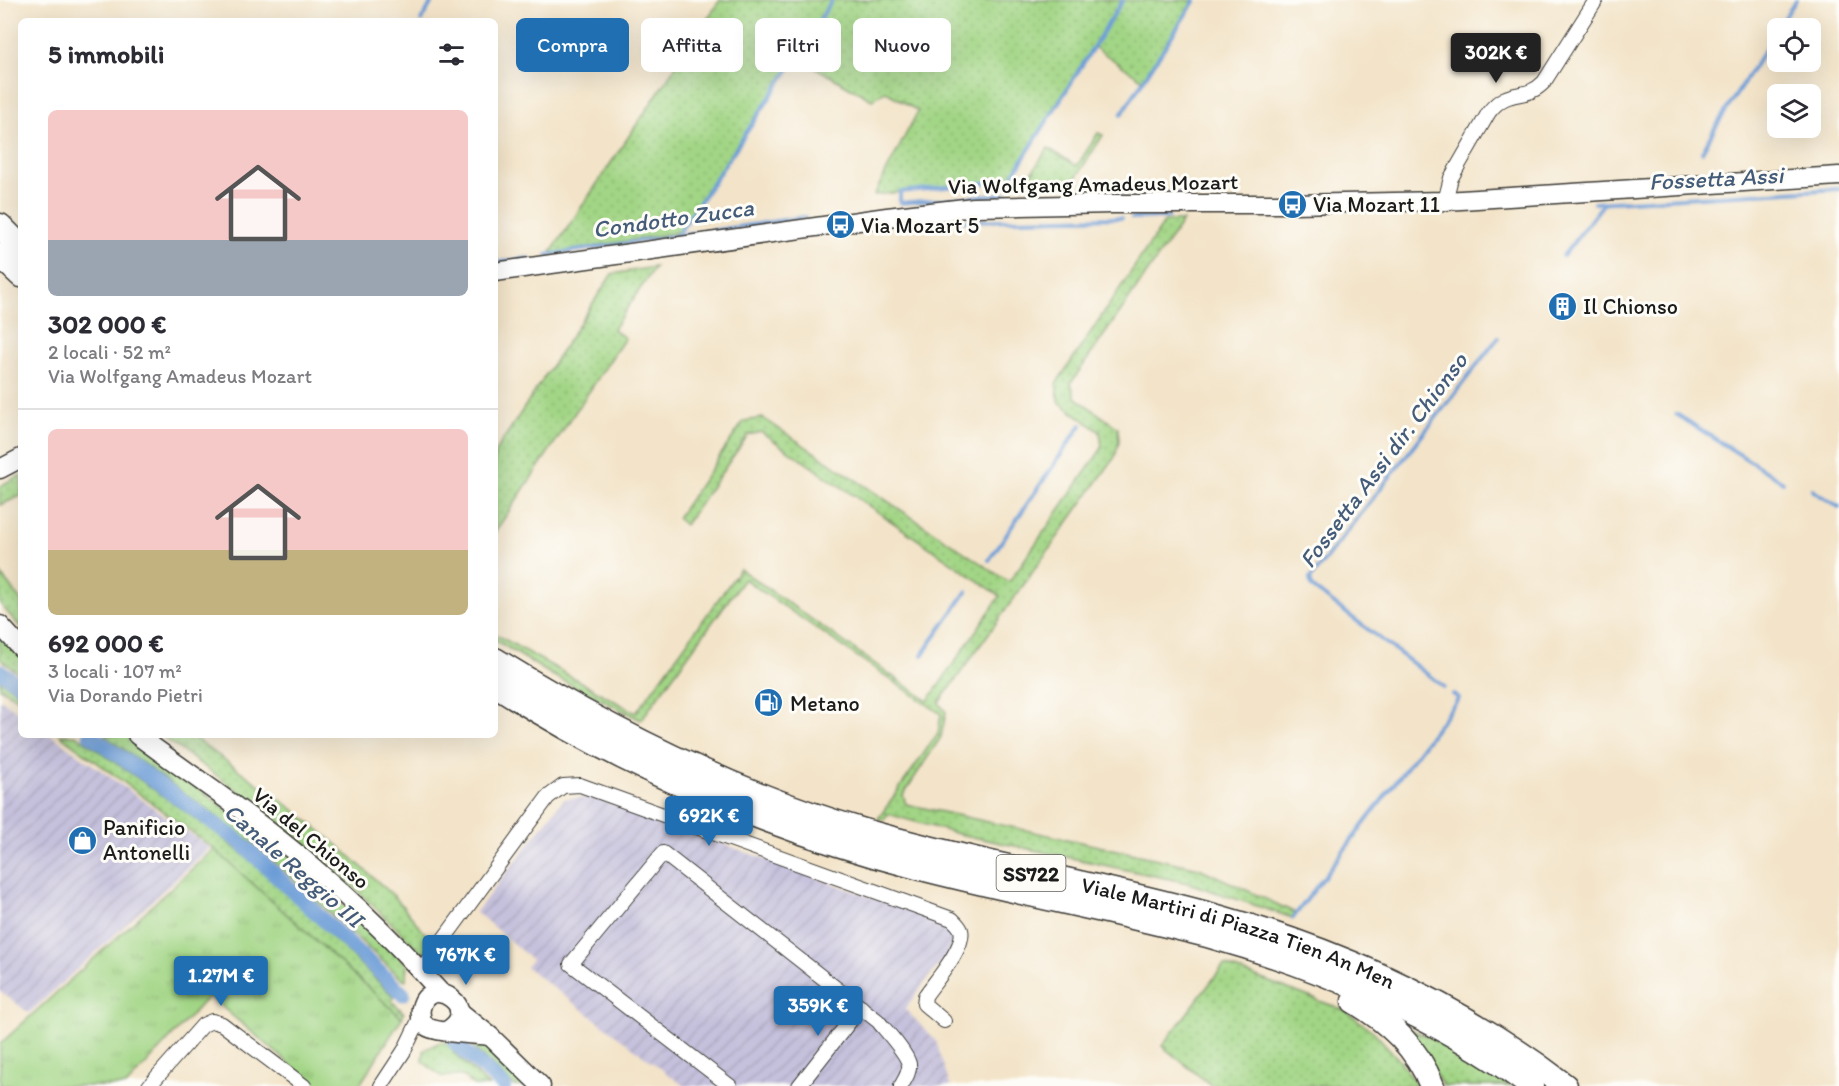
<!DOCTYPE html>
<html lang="it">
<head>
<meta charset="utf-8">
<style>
	body { margin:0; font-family:Itim,sans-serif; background:#f2f2f3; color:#2b2b33; height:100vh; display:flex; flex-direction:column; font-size:22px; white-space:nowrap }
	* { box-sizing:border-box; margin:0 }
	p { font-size:20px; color:#7c7c81 }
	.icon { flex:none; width:33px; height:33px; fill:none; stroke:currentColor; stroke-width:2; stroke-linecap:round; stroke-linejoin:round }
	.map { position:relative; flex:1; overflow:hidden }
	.panel { position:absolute; left:18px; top:18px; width:480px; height:720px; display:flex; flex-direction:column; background:#fff; border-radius:9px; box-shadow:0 6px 24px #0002 }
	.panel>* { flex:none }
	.top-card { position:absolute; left:516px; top:18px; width:570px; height:54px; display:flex; gap:12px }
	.buttons { position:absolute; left:1767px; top:18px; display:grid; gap:12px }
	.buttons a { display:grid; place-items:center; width:54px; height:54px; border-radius:9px; background:#fff; box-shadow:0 6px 24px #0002; font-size:30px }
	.price { position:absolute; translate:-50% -51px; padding:0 14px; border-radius:6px; background:#1f6fb2; color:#fff; font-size:20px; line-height:39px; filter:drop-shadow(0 2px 3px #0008) }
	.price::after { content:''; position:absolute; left:50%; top:36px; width:18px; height:14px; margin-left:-9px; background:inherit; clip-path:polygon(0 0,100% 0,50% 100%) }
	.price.current { background:#222; color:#fff }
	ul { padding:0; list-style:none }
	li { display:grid; align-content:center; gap:12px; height:318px; padding:0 30px }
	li+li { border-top:2px solid #e1e1e2 }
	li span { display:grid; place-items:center; height:186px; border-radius:9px; color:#555 }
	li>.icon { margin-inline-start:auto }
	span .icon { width:108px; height:108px; fill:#fffc; stroke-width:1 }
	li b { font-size:26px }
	h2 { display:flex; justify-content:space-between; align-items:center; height:72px; padding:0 30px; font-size:26px }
	.chip { padding:0 21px; border-radius:9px; background:#fff; box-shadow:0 6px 24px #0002; font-size:21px; line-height:54px }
	.chip.current { background:#1f6fb2; color:#fff }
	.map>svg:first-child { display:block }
</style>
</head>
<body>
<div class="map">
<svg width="1839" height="1086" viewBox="0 0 1839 1086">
	<defs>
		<pattern id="industrial-furrows" width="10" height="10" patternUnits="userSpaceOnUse" patternTransform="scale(1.5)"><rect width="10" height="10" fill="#c5c0db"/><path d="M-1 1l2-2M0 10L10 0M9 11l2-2" fill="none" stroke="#a9a4bb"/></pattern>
		<pattern id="grass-dots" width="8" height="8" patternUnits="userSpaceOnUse" patternTransform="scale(1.5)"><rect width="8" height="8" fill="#a2d585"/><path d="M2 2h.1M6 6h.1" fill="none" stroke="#8bb672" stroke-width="1.8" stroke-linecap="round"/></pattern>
		<pattern id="park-tufts" width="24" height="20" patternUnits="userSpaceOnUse" patternTransform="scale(1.5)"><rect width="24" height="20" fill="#a2d585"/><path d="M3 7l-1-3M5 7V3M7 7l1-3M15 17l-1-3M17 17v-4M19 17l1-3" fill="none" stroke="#8bb672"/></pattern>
	</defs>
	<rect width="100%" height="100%" fill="#fdfcf7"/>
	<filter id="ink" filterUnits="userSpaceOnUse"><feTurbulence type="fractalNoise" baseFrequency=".0167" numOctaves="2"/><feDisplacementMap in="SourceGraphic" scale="12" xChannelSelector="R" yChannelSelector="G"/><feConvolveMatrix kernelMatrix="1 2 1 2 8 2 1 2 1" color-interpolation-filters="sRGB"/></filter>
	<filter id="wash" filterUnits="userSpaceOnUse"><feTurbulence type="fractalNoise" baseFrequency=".008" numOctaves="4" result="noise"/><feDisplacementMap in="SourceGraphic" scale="24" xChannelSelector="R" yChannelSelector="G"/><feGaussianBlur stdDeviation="1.35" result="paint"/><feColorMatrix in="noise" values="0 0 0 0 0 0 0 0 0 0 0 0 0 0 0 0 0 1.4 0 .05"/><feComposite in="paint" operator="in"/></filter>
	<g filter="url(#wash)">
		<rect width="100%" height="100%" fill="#f3e4c9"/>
		<g fill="url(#industrial-furrows)">
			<path d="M 0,699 L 21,714 L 21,735 L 51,735 L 210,848 L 29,1013 L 0,991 Z"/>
			<path d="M 593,797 L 920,915 L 955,931 L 954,944 L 905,1009 L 936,1041 L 950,1086 L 684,1086 L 526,967 L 532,960 L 476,912 L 564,799 Z"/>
		</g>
		<g fill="url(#grass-dots)" stroke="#5f7850" stroke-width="1.5">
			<path d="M 720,0 L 1195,0 L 1143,80 L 1094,47 L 1010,180 L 874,195 L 918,111 L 885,91 L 872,100 L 797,57 L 680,232 L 550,254 Z"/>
			<path d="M 1098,133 L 1103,135 L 1072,184 L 1023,186 L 1048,148 L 1077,166 Z"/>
			<path d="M 1165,221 L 1183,221 L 1071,383 L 1075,397 L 1118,428 L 1119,441 L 1115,457 L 939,703 L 946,712 L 941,737 L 903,795 L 906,804 L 1199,868 L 1296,913 L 1293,918 L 1188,883 L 954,833 L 888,814 L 884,820 L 878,819 L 938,733 L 941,714 L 744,579 L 641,720 L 552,675 L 495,640 L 495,634 L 636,713 L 740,569 L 928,701 L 1000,596 L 761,432 L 748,435 L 685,525 L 677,518 L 744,421 L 763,418 L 1009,582 L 1102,448 L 1100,432 L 1059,402 L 1056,384 Z"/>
			<path d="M 655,267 L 613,329 L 625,338 L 495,532 L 495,452 L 612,274 Z"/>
			<path d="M 21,475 L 21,496 L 0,505 L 0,486 Z"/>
			<path d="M 0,573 L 21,601 L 21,628 L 0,604 Z"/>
			<path d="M 0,631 L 21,654 L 21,675 L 0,659 Z"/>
			<path d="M 0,680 L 21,695 L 17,698 L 0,688 Z"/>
			<path d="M 60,735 L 76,735 L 217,834 L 260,868 L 393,996 L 392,1001 L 404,1013 L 402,1018 L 214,849 Z"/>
			<path d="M 104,735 L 126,735 L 298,862 L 407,964 L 406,980 L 401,978 L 256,845 Z"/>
			<path d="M 160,735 L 190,735 L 293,809 L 335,843 L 395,897 L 429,938 L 428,951 L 425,954 L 418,949 L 310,846 L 248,798 Z"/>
			<path d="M 1224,965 L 1344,1010 L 1374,1032 L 1401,1062 L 1418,1086 L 1212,1086 L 1162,1046 Z"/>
			<path d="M 1405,1027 L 1429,1037 L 1511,1086 L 1443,1086 Z"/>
			<path d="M 473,1041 L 487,1042 L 534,1086 L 514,1086 L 477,1051 L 473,1046 Z"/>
			<path d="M 440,1042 L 451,1044 L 454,1053 L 489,1086 L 474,1086 L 463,1076 L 441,1076 L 423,1062 L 424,1050 Z"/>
		</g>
		<path fill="url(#park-tufts)" stroke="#5f7850" stroke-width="1.5" d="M 214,849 L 402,1018 L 359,1086 L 316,1086 L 209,996 L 126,1086 L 0,1086 L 0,1044 Z"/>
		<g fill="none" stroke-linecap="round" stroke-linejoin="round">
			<g stroke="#6d9dd7" stroke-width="4">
				<path d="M 421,21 L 433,0"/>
				<path d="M 1778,28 L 1796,0"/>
				<path d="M 1121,115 L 1195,0"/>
				<path d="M 1702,152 L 1715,128 L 1778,29"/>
				<path d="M 1075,193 L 1203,194"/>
				<path d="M 1006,194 L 900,203 L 900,192 L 1010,180 L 1123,0"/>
				<path d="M 1594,203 L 1839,189"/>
				<path d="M 1132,218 L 1169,217"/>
				<path d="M 960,221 L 1121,218"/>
				<path d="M 677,236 L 797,57 L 832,0"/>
				<path d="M 547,255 L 805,217"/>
				<path d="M 1563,256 L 1604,203"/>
				<path d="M 495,263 L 529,258"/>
				<path d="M 1676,414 L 1783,482"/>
				<path d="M 1812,490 L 1839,507"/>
				<path d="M 989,560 L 1081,425"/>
				<path d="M 922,655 L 967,591"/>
				<path d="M 1444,687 L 1312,587 L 1310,579 L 1498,338"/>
				<path d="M 1293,918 L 1459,698 L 1453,694"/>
			</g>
			<g stroke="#6d9dd7" stroke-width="15">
				<path d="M 0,671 L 21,686"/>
				<path d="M 90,735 L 240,842 L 403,994"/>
				<path d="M 455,1043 L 504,1086"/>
			</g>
		</g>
	</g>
	<g filter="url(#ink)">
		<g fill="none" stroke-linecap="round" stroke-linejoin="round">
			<defs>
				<g id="street">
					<path d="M 1445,201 L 1451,178 L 1489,112 C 1509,86 1525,102 1544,82 L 1596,0"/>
					<path d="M 421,970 L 548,797 L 563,786 L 580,785 L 952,919 C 955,922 959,925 961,930 C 966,947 935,981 925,996 L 924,1004 L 944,1021"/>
					<path d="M 149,1086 L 203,1025 L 212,1021 L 222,1024 L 304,1086"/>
					<path d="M 381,1086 L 404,1051 L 421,1016"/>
					<path d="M 730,1086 L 571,964 L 663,853 L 878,1021 C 886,1031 906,1052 909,1064 C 910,1072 905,1079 901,1086"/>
					<path d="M 799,1086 L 861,1007"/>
				</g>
				<g id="secondary">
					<path d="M 495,272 L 887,217 L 974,207 L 1113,204 L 1292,204 L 1445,201 L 1839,176"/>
					<path d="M 0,469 L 21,458"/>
					<path d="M 0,625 L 21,648"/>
					<path d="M 137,735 C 184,770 234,803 280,840 C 338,886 392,938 441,993"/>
					<path d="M 459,1011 L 490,1036 L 541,1086"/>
					<path d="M 446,1031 C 485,1010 429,972 421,1008 C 420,1014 421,1021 426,1026 C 434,1033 476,1034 490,1036"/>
				</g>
				<g id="highway">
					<path d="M 0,226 L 21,247"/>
					<path d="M 0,255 L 21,275"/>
					<path id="s1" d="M 495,660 C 610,731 734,793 864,831 C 982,865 1103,885 1221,918 C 1344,953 1464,1008 1565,1086"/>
					<path d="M 495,684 C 621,766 771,829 917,867 C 1013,892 1111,910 1207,935 C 1316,965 1441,1017 1531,1086"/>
					<path d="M 1354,1001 C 1389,1022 1417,1047 1432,1086"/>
				</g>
			</defs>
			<use href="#street" stroke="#3c3a36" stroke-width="16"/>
			<use href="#secondary" stroke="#3c3a36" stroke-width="21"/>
			<use href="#highway" stroke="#3c3a36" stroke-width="27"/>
			<use href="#street" stroke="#fff" stroke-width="14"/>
			<use href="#secondary" stroke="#fff" stroke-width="18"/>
			<use href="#highway" stroke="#fff" stroke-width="24"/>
		</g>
	</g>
	<defs>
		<symbol id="bus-disc" viewBox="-11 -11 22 22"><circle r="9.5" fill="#1f6fb2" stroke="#fdfcf7"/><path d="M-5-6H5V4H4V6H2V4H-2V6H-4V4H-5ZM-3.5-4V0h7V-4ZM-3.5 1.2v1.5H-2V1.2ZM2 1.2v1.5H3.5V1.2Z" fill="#fff"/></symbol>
		<symbol id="building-disc" viewBox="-11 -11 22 22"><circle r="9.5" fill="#1f6fb2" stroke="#fdfcf7"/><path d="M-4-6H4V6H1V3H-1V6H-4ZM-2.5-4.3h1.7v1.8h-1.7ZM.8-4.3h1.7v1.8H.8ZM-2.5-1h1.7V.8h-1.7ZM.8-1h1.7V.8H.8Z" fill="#fff"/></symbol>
		<symbol id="fuel-disc" viewBox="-11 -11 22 22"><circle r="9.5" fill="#1f6fb2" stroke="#fdfcf7"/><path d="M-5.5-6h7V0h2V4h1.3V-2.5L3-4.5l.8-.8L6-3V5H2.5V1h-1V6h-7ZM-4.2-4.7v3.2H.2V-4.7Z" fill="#fff"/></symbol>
		<symbol id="shop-disc" viewBox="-11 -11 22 22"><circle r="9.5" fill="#1f6fb2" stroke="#fdfcf7"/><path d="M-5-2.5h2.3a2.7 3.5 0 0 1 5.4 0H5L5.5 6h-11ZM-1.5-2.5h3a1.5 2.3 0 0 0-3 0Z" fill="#fff"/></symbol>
	</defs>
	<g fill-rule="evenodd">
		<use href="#bus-disc" x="1276" y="188" width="33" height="33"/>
		<use href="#bus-disc" x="824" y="208" width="33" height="33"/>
		<use href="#building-disc" x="1546" y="290" width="33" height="33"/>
		<use href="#fuel-disc" x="752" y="686" width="33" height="33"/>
		<use href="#shop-disc" x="66" y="824" width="33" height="33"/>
	</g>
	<g text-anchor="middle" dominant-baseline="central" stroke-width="6" stroke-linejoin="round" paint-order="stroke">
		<rect fill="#fdfcf7" stroke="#605f5e" stroke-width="1.5" x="996.5" y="855" width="69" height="36" rx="4.5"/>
		<g font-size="21" font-weight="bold" fill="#1c1c1c">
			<text x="1031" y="873">SS722</text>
		</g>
		<g font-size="22" fill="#1c1c1c" stroke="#fdfcf7">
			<text transform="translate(1093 184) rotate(-1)">Via Wolfgang Amadeus Mozart</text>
			<text transform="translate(311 838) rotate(40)">Via del Chionso</text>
			<text stroke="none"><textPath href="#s1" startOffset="796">Viale Martiri di Piazza Tien An Men</textPath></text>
		</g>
		<g font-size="22" fill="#1c1c1c" stroke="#fdfcf7" text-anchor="start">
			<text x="1313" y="204">Via Mozart 11</text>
			<text x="861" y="225">Via Mozart 5</text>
			<text x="1583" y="306">Il Chionso</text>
			<text x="790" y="703">Metano</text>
			<text x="103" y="827">Panificio<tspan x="103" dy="25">Antonelli</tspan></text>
		</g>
		<g font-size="24" font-style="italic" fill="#445c7a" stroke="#fdfcf7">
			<text transform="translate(1716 178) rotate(-3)">Fossetta Assi</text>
			<text transform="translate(673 218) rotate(-8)">Condotto Zucca</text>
			<text transform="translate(1383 460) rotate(-53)">Fossetta Assi dir. Chionso</text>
			<text transform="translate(294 865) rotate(41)">Canale Reggio III</text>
		</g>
	</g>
</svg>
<div class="buttons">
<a><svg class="icon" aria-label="locate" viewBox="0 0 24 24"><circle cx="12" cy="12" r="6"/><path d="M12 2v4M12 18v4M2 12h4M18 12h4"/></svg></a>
<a><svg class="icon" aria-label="layers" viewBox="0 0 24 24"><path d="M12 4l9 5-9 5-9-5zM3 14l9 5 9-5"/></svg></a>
</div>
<b class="price current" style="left:1496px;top:84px">302K €</b>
<b class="price" style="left:709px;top:847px">692K €</b>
<b class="price" style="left:466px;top:986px">767K €</b>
<b class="price" style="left:221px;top:1007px">1.27M €</b>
<b class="price" style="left:818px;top:1037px">359K €</b>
<div class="top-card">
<a class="chip current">Compra</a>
<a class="chip">Affitta</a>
<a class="chip">Filtri</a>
<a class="chip">Nuovo</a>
</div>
<section class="panel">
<h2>5 immobili<svg class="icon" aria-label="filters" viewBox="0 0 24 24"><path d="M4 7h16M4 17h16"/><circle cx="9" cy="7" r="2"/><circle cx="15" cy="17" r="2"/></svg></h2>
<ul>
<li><span style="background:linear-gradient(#f6c9c9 70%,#9aa5b1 0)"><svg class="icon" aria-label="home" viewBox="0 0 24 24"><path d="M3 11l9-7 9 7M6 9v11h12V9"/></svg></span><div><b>302 000 €</b><p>2 locali · 52 m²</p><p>Via Wolfgang Amadeus Mozart</p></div></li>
<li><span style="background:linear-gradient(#f6c9c9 65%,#c2b280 0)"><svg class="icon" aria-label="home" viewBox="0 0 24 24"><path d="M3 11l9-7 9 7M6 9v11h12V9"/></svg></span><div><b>692 000 €</b><p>3 locali · 107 m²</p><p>Via Dorando Pietri</p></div></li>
</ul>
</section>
</div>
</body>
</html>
